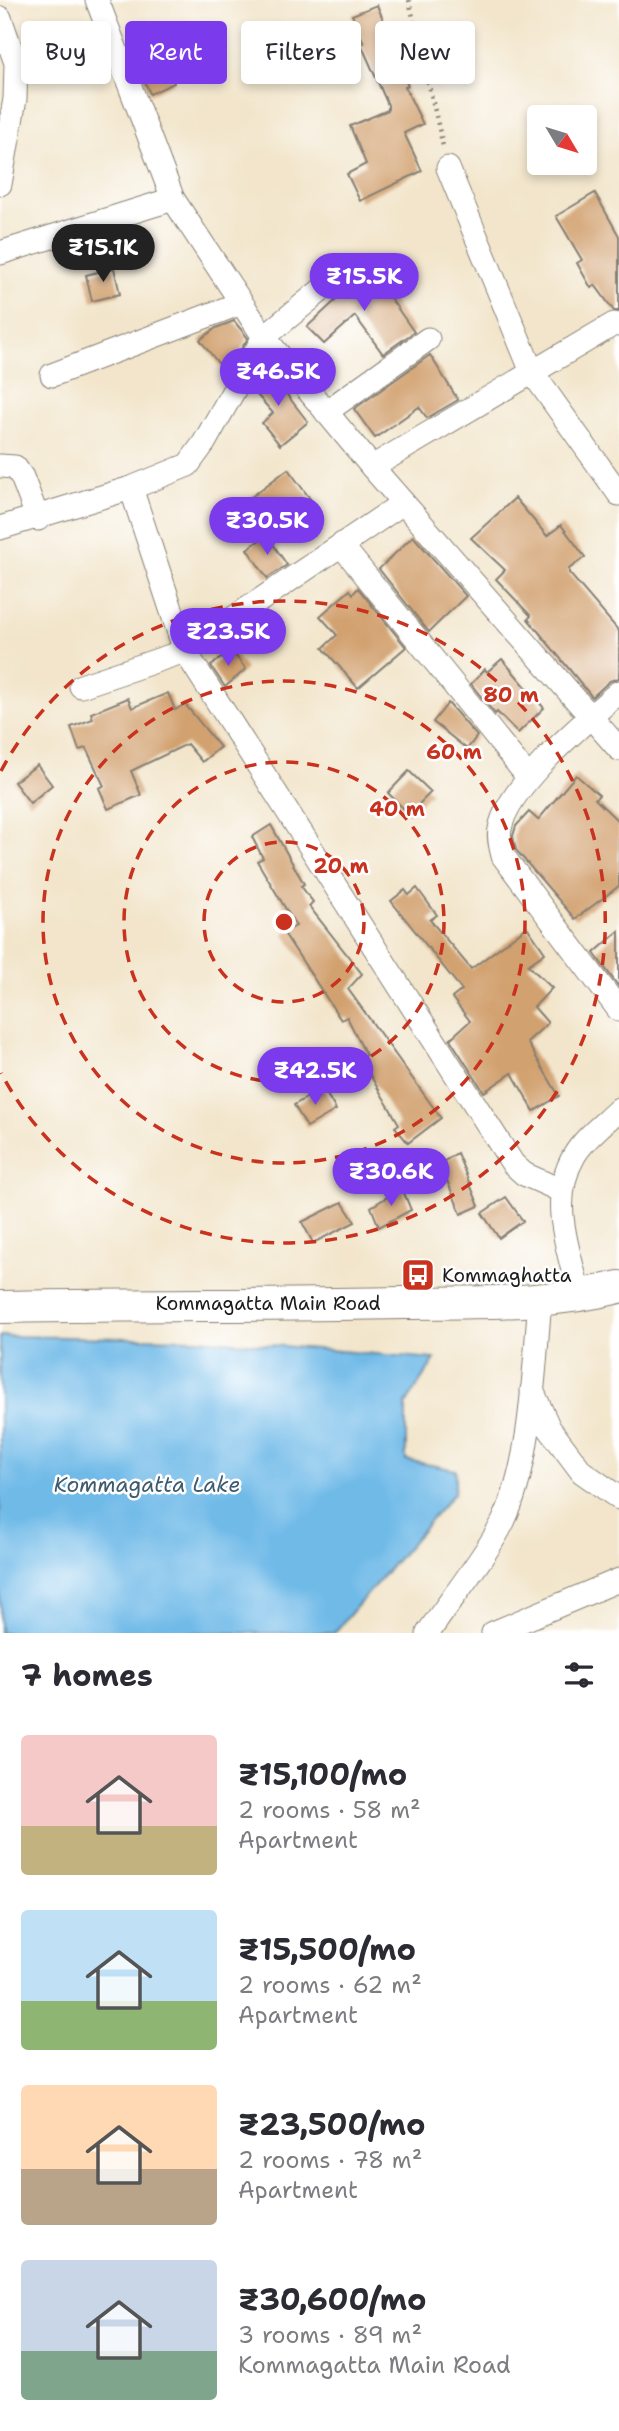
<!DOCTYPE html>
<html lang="en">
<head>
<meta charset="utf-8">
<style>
	body { margin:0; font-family:"Shantell Sans",sans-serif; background:#f2f2f3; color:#2b2b33; height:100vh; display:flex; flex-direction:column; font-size:26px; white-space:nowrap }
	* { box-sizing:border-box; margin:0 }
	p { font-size:23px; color:#7c7c81 }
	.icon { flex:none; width:38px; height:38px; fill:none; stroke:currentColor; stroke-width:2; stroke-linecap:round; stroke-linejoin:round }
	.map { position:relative; height:1633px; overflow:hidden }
	.drawer { display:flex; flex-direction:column; background:#fff; flex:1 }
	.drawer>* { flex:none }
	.banner { position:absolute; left:21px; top:21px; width:578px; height:63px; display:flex; gap:14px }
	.needle { width:46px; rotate:128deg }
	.controls { position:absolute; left:527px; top:105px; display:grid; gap:14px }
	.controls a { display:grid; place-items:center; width:70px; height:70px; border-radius:7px; background:#fff; box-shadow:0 4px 10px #0003; font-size:35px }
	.price { position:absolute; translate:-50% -60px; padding:0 16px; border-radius:24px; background:#7c3aed; color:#fff; font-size:23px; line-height:46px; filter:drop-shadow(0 2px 4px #0008) }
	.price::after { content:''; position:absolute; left:50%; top:42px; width:21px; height:16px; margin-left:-10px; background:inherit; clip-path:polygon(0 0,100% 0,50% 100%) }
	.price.selected { background:#222; color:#fff }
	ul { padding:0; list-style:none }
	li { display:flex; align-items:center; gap:21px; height:175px; padding:0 21px }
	li span { display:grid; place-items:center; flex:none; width:196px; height:140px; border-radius:7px; color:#555 }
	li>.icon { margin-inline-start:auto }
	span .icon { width:84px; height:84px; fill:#fffc; stroke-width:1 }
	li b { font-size:30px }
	h2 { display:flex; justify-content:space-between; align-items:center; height:84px; padding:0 21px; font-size:30px }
	.chip { padding:0 24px; border-radius:7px; background:#fff; box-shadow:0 4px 10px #0003; font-size:24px; line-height:63px }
	.chip.selected { background:#7c3aed; color:#fff }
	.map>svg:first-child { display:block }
</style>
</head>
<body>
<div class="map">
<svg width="619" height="1633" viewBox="0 0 619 1633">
	<rect width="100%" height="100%" fill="#fff"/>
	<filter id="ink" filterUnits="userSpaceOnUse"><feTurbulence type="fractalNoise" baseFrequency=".0143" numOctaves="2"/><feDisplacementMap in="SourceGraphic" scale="14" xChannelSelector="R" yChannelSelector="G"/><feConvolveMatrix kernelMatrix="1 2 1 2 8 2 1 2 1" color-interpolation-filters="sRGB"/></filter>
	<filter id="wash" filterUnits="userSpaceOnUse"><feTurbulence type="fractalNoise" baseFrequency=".00686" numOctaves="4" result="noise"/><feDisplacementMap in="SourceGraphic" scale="28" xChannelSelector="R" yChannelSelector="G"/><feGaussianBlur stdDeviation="1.57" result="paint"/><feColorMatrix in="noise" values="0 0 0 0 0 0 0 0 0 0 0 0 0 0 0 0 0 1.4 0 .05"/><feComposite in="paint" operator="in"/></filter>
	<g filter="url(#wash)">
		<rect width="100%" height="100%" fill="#f2e5cb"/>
		<path fill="#6fbae8" stroke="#466b82" stroke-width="2" d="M 0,1336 L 200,1339 L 435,1359 L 406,1404 L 406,1460 L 456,1470 L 454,1493 L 334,1633 L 0,1633 Z"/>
		<g id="blocks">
			<g fill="#d2a16f">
				<path d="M 377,5 L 398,55 L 395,56 L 408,86 L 405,87 L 423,124 L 404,133 L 422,171 L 360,201 L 347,174 L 366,164 L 350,126 L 388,110 L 388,105 L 361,44 L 364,43 L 352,15 Z"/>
				<path d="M 165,60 L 174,83 L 150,94 L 140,70 Z"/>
				<path d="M 595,193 L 619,236 L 619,311 L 614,311 L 595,285 L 591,288 L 577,263 L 582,260 L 556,216 Z"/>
				<path d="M 368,266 L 414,332 L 383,354 L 355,316 L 324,344 L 307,327 L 336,300 L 339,287 Z"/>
				<path d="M 114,268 L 120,294 L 92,301 L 86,275 Z"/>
				<path d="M 234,321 L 248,338 L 231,366 L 229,363 L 222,368 L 200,340 L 216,328 Z"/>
				<path d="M 430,355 L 458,400 L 427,418 L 419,407 L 375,438 L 354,409 Z"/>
				<path d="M 264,365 L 308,422 L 280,445 L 262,423 L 273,413 L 251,388 Z"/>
				<path d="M 288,469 L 314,504 L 276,533 L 250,498 Z"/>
				<path d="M 515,498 L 547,536 L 561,525 L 585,557 L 569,569 L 569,573 L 619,631 L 619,678 L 610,681 L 592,697 L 528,619 L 531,616 L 496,579 L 505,570 L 471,538 Z"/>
				<path d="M 267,535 L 287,565 L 267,578 L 247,549 Z"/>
				<path d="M 413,536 L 466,596 L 429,632 L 379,569 Z"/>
				<path d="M 358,588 L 406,647 L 358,688 L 323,648 L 337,635 L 320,616 L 350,590 L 353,594 Z"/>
				<path d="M 231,650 L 246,669 L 225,687 L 211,666 Z"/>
				<path d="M 502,659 L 544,708 L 518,733 L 497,712 L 495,714 L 471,684 L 485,669 L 487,672 Z"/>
				<path d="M 168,693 L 175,710 L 185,704 L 220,747 L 202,762 L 187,744 L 131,771 L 141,795 L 108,809 L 99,788 L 104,786 L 86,748 L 79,750 L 71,727 L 93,719 L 91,713 L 128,698 L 132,708 Z"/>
				<path d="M 448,703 L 477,736 L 467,749 L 433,722 Z"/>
				<path d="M 37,765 L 52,785 L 30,803 L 14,782 Z"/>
				<path d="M 409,771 L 431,792 L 409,814 L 388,793 Z"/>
				<path d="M 576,775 L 599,795 L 595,799 L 619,822 L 619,886 L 575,919 L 516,850 L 513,836 L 516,826 L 529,812 L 538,820 Z"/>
				<path d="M 271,825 L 304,884 L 301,886 L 313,902 L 309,906 L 362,974 L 348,989 L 441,1118 L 408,1143 L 395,1127 L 399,1124 L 360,1058 L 366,1055 L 347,1017 L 341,1020 L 284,933 L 296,926 L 257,861 L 263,858 L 252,837 Z"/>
				<path d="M 417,888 L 437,915 L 430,920 L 471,969 L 527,927 L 545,953 L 528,965 L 552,988 L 534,1007 L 548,1023 L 527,1042 L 559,1096 L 534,1111 L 512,1073 L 484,1092 L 450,1039 L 470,1021 L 452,998 L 462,990 L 391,901 L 405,890 L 409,895 Z"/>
				<path d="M 619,931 L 619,987 L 594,953 Z"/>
				<path d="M 323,1088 L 336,1110 L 307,1127 L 294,1105 Z"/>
				<path d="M 457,1153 L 479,1206 L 461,1214 L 440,1164 Z"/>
				<path d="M 402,1188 L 411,1210 L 379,1227 L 371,1207 Z"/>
				<path d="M 506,1197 L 523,1221 L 499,1238 L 482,1213 Z"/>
				<path d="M 342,1202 L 355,1222 L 313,1243 L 302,1222 Z"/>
			</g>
		</g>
	</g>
	<g filter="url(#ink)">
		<use href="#blocks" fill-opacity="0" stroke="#878074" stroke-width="2"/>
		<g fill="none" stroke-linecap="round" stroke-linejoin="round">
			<defs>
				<g id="minor">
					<path d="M 97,0 L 173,199 L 264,337 L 372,467 L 619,749"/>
					<path d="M 0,18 L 16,63 L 15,99 L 0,184"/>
					<path d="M 448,168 L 532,372 L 619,494"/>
					<path d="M 0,253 L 173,199"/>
					<path d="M 52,375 L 241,303"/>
					<path d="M 326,412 L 428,339"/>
					<path d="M 0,466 L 15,467 L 22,477 L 38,519"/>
					<path d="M 372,467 L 614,324 L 619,325"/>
					<path d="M 131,488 L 185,651 L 513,1164 L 524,1174 L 562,1191"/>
					<path d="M 0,528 L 131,488 L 188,465 L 204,443 L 264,337 L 325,287"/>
					<path d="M 342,546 L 528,777"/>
					<path d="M 81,686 L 185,651 L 403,503"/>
					<path d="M 619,692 C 586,721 507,786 500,829 C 498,838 501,847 503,856 L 619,1010"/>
					<path d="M 580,1297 C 569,1251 548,1201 574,1156 C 584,1138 605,1123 619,1109"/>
					<path d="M 532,1390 L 549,1428 L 582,1472 L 619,1498"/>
					<path d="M 428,1633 C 450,1600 486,1556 503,1522 C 532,1463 534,1366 540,1300"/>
					<path d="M 493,1633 L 619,1580"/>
				</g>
				<path id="secondary" d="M 0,1307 C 134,1304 269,1306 403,1303 C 475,1302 549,1305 619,1287"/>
			</defs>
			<use href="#minor" stroke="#878074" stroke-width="25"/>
			<use href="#secondary" stroke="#878074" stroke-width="34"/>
			<path stroke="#878074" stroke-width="4.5" stroke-dasharray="2 5" stroke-linecap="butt" d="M 409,0 L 443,146"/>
			<use href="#minor" stroke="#fff" stroke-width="23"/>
			<use href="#secondary" stroke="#fff" stroke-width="32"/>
		</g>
	</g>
	<g fill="none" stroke="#c8321e" stroke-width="3.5" stroke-dasharray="12 9">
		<circle cx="284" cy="922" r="80"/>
		<circle cx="284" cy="922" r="160"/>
		<circle cx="284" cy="922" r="241"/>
		<path d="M1 771A321 321 0 1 1 1 1073"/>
	</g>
	<defs>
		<symbol id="bus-square" viewBox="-11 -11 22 22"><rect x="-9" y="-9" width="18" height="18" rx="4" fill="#c8321e" stroke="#fff"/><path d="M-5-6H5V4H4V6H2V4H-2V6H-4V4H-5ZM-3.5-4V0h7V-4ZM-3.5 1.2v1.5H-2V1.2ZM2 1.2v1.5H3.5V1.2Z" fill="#fff"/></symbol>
	</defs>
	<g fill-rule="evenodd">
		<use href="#bus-square" x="399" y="1256" width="38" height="38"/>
	</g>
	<g text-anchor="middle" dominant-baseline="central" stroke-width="5" stroke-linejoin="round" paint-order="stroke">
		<g font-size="19" fill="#1c1c1c" stroke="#fff" text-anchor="start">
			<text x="442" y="1275">Kommaghatta</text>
		</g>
		<g font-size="19" fill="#1c1c1c" stroke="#fff">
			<text x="268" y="1303">Kommagatta Main Road</text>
		</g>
		<g font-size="21" font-style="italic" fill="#3d5b6e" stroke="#fff">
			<text x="147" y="1485">Kommagatta Lake</text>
		</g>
	</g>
	<circle cx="284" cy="922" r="10" fill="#c8321e" stroke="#fff" stroke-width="3.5"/>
	<g font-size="21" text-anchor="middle" font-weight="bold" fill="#c8321e" stroke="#fff" stroke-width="5" stroke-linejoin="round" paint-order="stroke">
		<text x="511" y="702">80 m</text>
		<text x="454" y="759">60 m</text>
		<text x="397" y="816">40 m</text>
		<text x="341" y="873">20 m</text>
	</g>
</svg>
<div class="controls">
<a><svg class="needle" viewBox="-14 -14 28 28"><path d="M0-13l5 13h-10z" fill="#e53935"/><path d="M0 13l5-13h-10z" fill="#7c7c81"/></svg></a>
</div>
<b class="price selected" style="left:103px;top:284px">₹15.1K</b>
<b class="price" style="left:364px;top:313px">₹15.5K</b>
<b class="price" style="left:278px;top:408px">₹46.5K</b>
<b class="price" style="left:267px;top:557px">₹30.5K</b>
<b class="price" style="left:228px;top:668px">₹23.5K</b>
<b class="price" style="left:315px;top:1107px">₹42.5K</b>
<b class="price" style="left:391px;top:1208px">₹30.6K</b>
<div class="banner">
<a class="chip">Buy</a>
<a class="chip selected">Rent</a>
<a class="chip">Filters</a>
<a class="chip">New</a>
</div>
</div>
<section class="drawer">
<h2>7 homes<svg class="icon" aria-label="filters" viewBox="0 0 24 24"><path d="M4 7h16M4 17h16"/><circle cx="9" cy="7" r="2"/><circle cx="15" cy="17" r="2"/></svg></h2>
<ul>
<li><span style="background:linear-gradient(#f6c9c9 65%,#c2b280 0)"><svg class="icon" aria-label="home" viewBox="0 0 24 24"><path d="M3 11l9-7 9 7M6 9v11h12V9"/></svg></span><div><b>₹15,100/mo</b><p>2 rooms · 58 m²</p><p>Apartment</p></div></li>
<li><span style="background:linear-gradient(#bfe0f5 65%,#8fb573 0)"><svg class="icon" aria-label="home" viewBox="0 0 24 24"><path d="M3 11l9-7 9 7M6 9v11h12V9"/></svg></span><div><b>₹15,500/mo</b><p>2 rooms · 62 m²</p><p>Apartment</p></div></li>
<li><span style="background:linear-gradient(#ffd9b3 60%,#b9a48a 0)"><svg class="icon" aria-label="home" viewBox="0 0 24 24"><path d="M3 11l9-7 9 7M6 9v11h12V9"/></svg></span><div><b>₹23,500/mo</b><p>2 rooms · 78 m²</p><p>Apartment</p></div></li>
<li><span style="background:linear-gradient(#c9d6e8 65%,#7fa58c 0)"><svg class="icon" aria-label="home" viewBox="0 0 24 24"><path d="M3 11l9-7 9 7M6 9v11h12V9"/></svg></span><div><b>₹30,600/mo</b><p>3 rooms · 89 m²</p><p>Kommagatta Main Road</p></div></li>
</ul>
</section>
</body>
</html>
